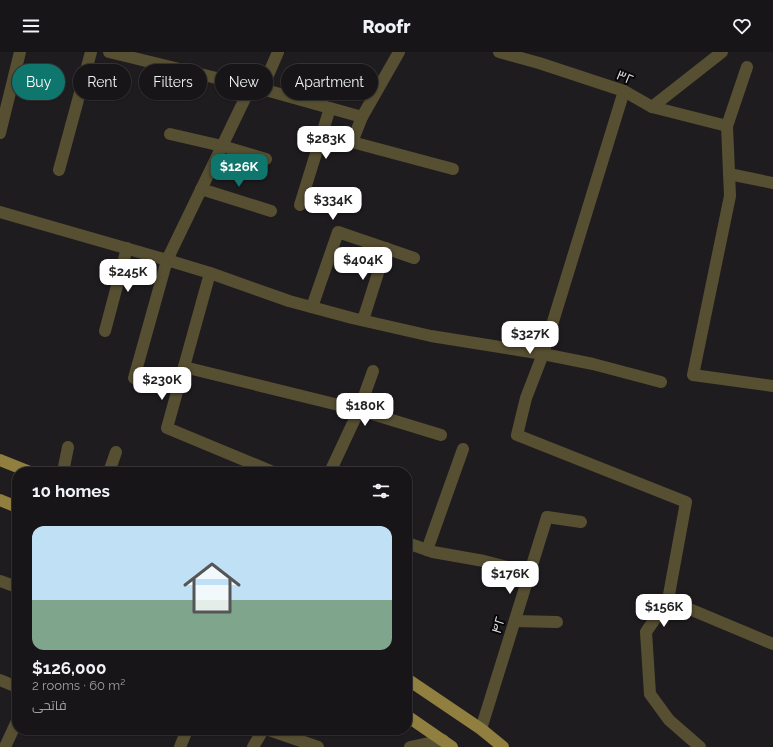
<!DOCTYPE html>
<html lang="en">
<head>
<meta charset="utf-8">
<style>
	body { margin:0; font-family:Raleway,Cairo,sans-serif; background:#201e20; color:#f1f3f6; height:100vh; display:flex; flex-direction:column; font-size:15px; white-space:nowrap }
	* { box-sizing:border-box; margin:0 }
	p { font-size:13px; color:#9e9fa1 }
	.icon { flex:none; width:22px; height:22px; fill:none; stroke:currentColor; stroke-width:2; stroke-linecap:round; stroke-linejoin:round }
	.map { position:relative; flex:1; overflow:hidden }
	.side { position:absolute; left:12px; top:415px; width:400px; height:268px; display:flex; flex-direction:column; background:#171517; border-radius:16px; box-shadow:0 1px 3px #0004,0 0 0 1px #363436 }
	.side>* { flex:none }
	.banner { position:absolute; left:12px; top:12px; width:400px; height:36px; display:flex; gap:8px }
	.price { position:absolute; translate:-50% -34px; padding:0 9px; border-radius:8px; background:#fff; color:#222; font-size:13px; line-height:26px; filter:drop-shadow(0 1px 2px #0008) }
	.price::after { content:''; position:absolute; left:50%; top:24px; width:12px; height:9px; margin-left:-6px; background:inherit; clip-path:polygon(0 0,100% 0,50% 100%) }
	.price.selected { background:#0f766e; color:#fff }
	ul { padding:0; list-style:none }
	li { display:grid; align-content:center; gap:8px; height:212px; padding:0 20px }
	li+li { border-top:1px solid #363436 }
	li span { display:grid; place-items:center; height:124px; border-radius:12px; color:#555 }
	li>.icon { margin-inline-start:auto }
	span .icon { width:72px; height:72px; fill:#fffc; stroke-width:1 }
	li b { font-size:17px }
	h2 { display:flex; justify-content:space-between; align-items:center; height:48px; padding:0 20px; font-size:17px }
	.tag { padding:0 14px; border-radius:18px; background:#171517; box-shadow:0 1px 3px #0004,0 0 0 1px #363436; font-size:14px; line-height:36px }
	.tag.selected { background:#0f766e; color:#fff }
	header { display:flex; justify-content:space-between; align-items:center; height:52px; padding:0 20px; background:#171517; font-size:18px; font-weight:800 }
	.map>svg:first-child { display:block }
</style>
</head>
<body>
<header><svg class="icon" aria-label="menu" viewBox="0 0 24 24"><path d="M4 6h16M4 12h16M4 18h16"/></svg>Roofr<svg class="icon" aria-label="heart" viewBox="0 0 24 24"><path d="M12 20l-8-8c-3-5 5-10 8-4 3-6 11-1 8 4z"/></svg></header>
<div class="map">
<svg width="773" height="695" viewBox="0 0 773 695">
	<rect width="100%" height="100%" fill="#1f1c1f"/>
	<g fill="none" stroke-linecap="round" stroke-linejoin="round">
		<g stroke="#574f31" stroke-width="12">
			<path d="M 109,0 L 262,37 L 362,65 L 399,0"/>
			<path d="M 499,0 L 539,11 L 624,39 L 652,55 L 722,0"/>
			<path d="M 262,37 L 278,0"/>
			<path d="M 624,39 L 543,302 L 526,346 L 517,383 L 686,450 L 668,548 L 646,580 L 650,642 L 669,668 L 700,695"/>
			<path d="M 652,55 L 727,74 L 730,144 L 693,323 L 773,334"/>
			<path d="M 362,65 L 352,90 L 453,117"/>
			<path d="M 727,74 L 747,15"/>
			<path d="M 0,81 L 20,0"/>
			<path d="M 170,82 L 222,94 L 266,107"/>
			<path d="M 59,118 L 91,0"/>
			<path d="M 729,122 L 773,131"/>
			<path d="M 201,137 L 271,159"/>
			<path d="M 300,153 L 330,56"/>
			<path d="M 0,160 L 167,208 L 251,34"/>
			<path d="M 210,221 L 289,249 L 352,266 L 431,284 L 543,302 L 593,312 L 661,330"/>
			<path d="M 312,255 L 338,180 L 414,206"/>
			<path d="M 363,268 L 386,196"/>
			<path d="M 105,279 L 127,196"/>
			<path d="M 184,315 L 359,358 L 441,383"/>
			<path d="M 134,326 L 167,208 L 210,221 L 167,376 L 273,420"/>
			<path d="M 63,420 L 68,395"/>
			<path d="M 109,420 L 116,400"/>
			<path d="M 330,420 L 359,358 L 373,319"/>
			<path d="M 407,491 L 433,500 L 484,509 L 530,521"/>
			<path d="M 427,498 L 463,397"/>
			<path d="M 0,529 L 17,535"/>
			<path d="M 668,548 L 773,592"/>
			<path d="M 515,569 L 557,570"/>
			<path d="M 0,628 L 17,635"/>
			<path d="M 481,677 L 547,465 L 581,470"/>
			<path d="M 269,678 L 318,695"/>
			<path d="M 5,695 L 17,669"/>
			<path d="M 180,695 L 187,678"/>
			<path d="M 253,695 L 263,678"/>
			<path d="M 410,695 L 443,688"/>
		</g>
		<g stroke="#917f3f" stroke-width="12">
			<path d="M 0,408 L 30,420"/>
			<path d="M 0,448 L 17,455"/>
			<path d="M 407,627 L 481,677 L 503,695"/>
			<path d="M 407,664 L 452,695"/>
		</g>
	</g>
	<g text-anchor="middle" dominant-baseline="central" stroke-width="4" stroke-linejoin="round" paint-order="stroke">
		<g font-size="14" fill="#e0dfe0" stroke="#080708">
			<text transform="translate(625 25) rotate(22)">۳۲</text>
			<text transform="translate(498 573) rotate(-73)">۴۲</text>
		</g>
	</g>
</svg>
<b class="price" style="left:326px;top:108px">$283K</b>
<b class="price selected" style="left:239px;top:136px">$126K</b>
<b class="price" style="left:333px;top:169px">$334K</b>
<b class="price" style="left:363px;top:229px">$404K</b>
<b class="price" style="left:128px;top:241px">$245K</b>
<b class="price" style="left:530px;top:303px">$327K</b>
<b class="price" style="left:162px;top:349px">$230K</b>
<b class="price" style="left:365px;top:375px">$180K</b>
<b class="price" style="left:510px;top:543px">$176K</b>
<b class="price" style="left:664px;top:576px">$156K</b>
<div class="banner">
<a class="tag selected">Buy</a>
<a class="tag">Rent</a>
<a class="tag">Filters</a>
<a class="tag">New</a>
<a class="tag">Apartment</a>
</div>
<section class="side">
<h2>10 homes<svg class="icon" aria-label="filters" viewBox="0 0 24 24"><path d="M4 7h16M4 17h16"/><circle cx="9" cy="7" r="2"/><circle cx="15" cy="17" r="2"/></svg></h2>
<ul>
<li><span style="background:linear-gradient(#bfe0f5 60%,#7fa58c 0)"><svg class="icon" aria-label="home" viewBox="0 0 24 24"><path d="M3 11l9-7 9 7M6 9v11h12V9"/></svg></span><div><b>$126,000</b><p>2 rooms · 60 m²</p><p>فاتحی</p></div></li>
</ul>
</section>
</div>
</body>
</html>
